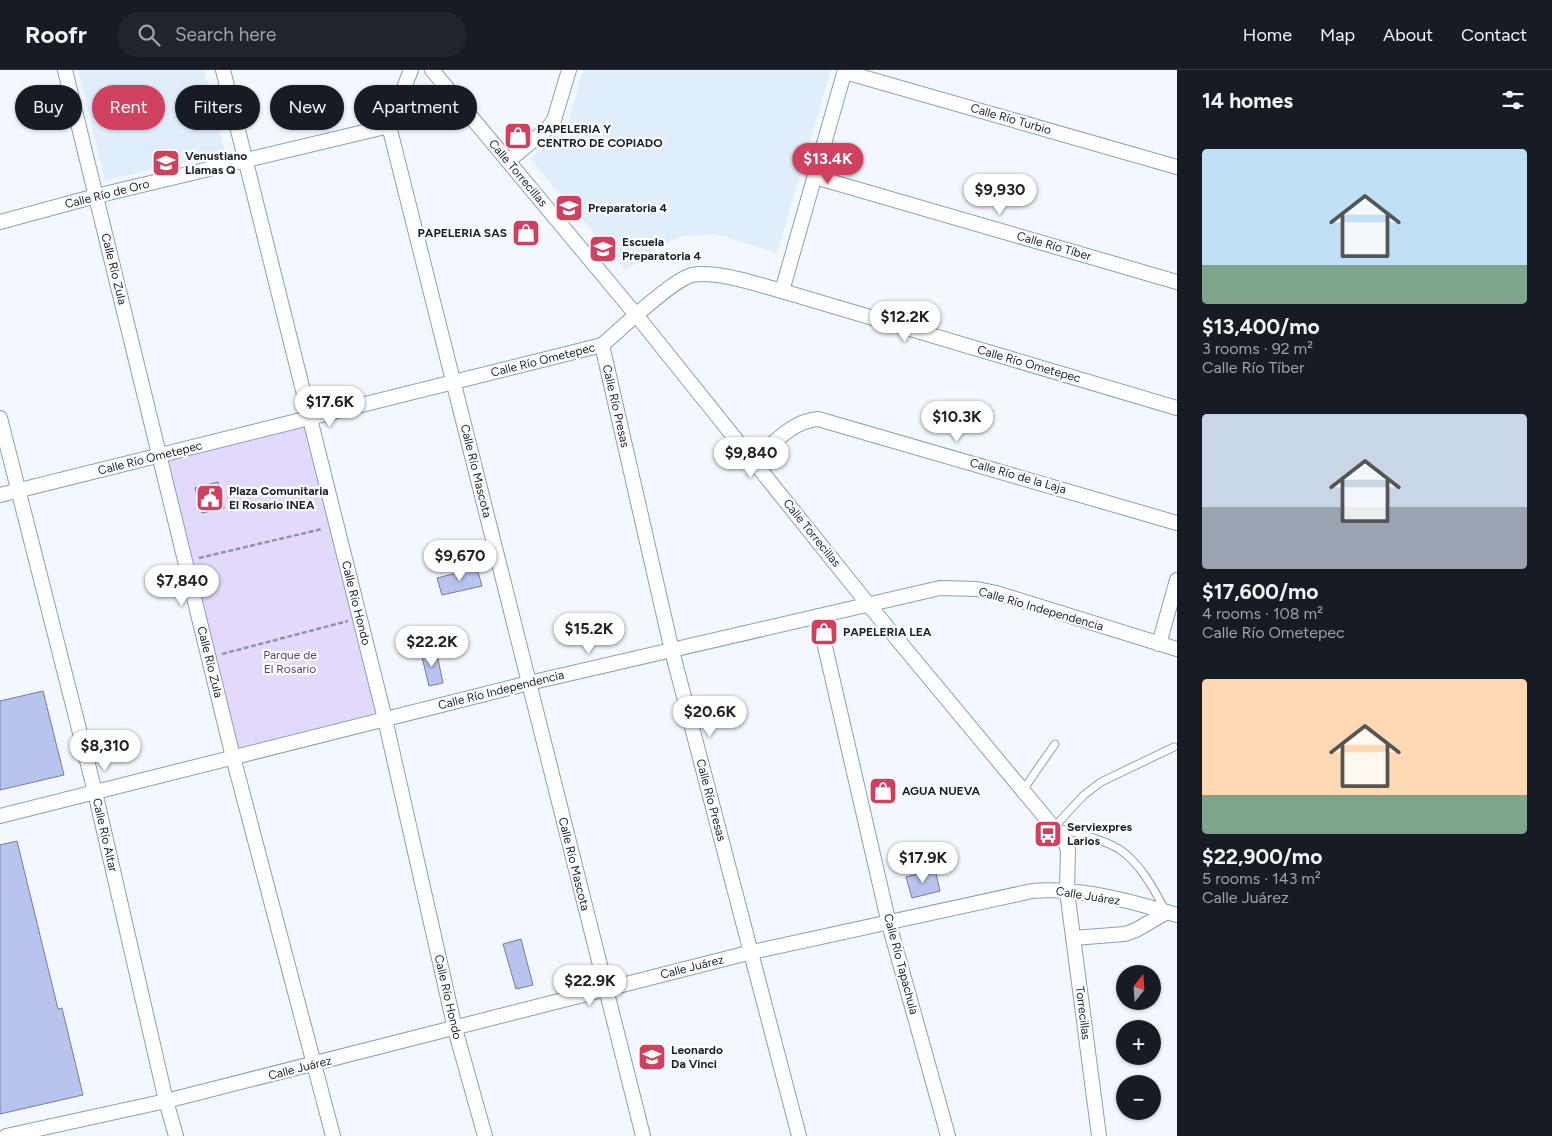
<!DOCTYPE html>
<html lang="en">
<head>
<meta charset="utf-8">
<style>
	body { margin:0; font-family:Figtree,sans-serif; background:#20242c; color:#f1f3f6; height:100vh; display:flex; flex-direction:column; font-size:19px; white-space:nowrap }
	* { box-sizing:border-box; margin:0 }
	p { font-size:16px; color:#9ea1a6 }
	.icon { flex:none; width:28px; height:28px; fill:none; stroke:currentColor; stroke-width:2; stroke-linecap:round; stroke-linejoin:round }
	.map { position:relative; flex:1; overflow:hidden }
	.panel { display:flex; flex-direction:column; background:#171b24; width:375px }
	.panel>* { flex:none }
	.top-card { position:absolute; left:15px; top:15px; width:475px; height:45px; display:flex; gap:10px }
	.needle { width:32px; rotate:17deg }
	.fabs { position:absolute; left:1116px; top:895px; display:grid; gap:10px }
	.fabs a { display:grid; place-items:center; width:45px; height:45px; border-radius:50%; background:#171b24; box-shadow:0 1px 4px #0004; font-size:25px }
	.price { position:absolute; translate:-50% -42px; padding:0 11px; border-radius:18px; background:#fff; color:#222; font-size:16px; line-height:32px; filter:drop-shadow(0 1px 2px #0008) }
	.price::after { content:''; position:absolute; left:50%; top:30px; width:15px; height:11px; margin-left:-8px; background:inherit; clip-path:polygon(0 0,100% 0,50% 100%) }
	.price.active { background:#d0405f; color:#fff }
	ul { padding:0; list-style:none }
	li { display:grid; align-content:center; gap:10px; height:265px; padding:0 25px }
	li span { display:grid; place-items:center; height:155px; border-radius:5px; color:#555 }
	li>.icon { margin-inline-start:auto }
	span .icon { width:90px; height:90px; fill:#fffc; stroke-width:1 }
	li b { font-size:21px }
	h2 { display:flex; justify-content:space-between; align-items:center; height:60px; padding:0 25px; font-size:21px }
	.pill { padding:0 18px; border-radius:22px; background:#171b24; box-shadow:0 1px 4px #0004; font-size:18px; line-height:45px }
	.pill.active { background:#d0405f; color:#fff }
	header { display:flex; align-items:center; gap:30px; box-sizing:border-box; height:70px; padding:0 25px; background:#171b24; border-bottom:1px solid #363941 }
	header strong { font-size:24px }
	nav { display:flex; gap:28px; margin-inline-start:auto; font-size:18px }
	.search { width:350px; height:45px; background:#20242c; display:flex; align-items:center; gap:12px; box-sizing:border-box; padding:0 18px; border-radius:28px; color:#9ea1a6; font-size:19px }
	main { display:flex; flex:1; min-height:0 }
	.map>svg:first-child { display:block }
</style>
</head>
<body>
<header>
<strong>Roofr</strong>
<div class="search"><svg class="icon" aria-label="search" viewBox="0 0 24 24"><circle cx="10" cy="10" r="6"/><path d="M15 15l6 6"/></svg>Search here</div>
<nav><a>Home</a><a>Map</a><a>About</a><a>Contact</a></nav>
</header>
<main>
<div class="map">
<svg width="1177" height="1066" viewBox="0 0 1177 1066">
	<rect width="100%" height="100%" fill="#f2f8fe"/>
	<g fill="#e0eefb">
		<path d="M 78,0 L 204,0 L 225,82 L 105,111 Z"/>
		<path d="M 583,0 L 831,0 L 777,183 L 715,164 L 684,166 L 656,177 L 626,201 L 530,89 L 566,59 Z"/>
	</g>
	<path fill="#e3d9fb" d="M 306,353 L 379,646 L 236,682 L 165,389 Z"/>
	<g fill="#b8c3ee" stroke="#747c9c">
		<path d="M 218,412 L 224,438 L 202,443 L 195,418 Z"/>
		<path d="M 477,498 L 482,516 L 442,525 L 437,508 Z"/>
		<path d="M 436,580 L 443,613 L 429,616 L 421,583 Z"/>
		<path d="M 43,621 L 64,705 L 0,720 L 0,631 Z"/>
		<path d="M 17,771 L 58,939 L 62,938 L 83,1025 L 0,1044 L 0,775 Z"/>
		<path d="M 935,799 L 940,821 L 912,828 L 906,807 Z"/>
		<path d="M 521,869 L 533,915 L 516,919 L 503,874 Z"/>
	</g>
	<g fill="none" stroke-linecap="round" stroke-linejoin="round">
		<defs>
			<g id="lane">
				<path d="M 1023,720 L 1055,674"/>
				<path d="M 1165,840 C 1154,819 1140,793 1119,779 C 1100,768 1075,763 1054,757 L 1084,725 L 1101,712 L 1174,677"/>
			</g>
			<g id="street">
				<path d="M 65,0 L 233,687 L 333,1066"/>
				<path d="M 223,0 L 385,649 L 455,959 L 485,1066"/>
				<path d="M 411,0 L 389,56 L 643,1066"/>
				<path d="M 432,0 L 637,246 L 868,534 L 1064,770 L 1068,780 L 1067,821 L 1099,1066"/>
				<path d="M 845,2 L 1177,97"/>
				<path d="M 508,91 L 548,58 L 554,50 L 569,0"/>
				<path d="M 815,107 L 1177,212"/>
				<path d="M 0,152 L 96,126 L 389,56"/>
				<path d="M 782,221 L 845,0"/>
				<path d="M 602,275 L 672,581 L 799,1066"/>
				<path d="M 0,348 L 95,722 L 166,1031 L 176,1066"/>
				<path d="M 754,390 C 773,374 792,351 818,349 L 1177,453"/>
				<path d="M 0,425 L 602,275 C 620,260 672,210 692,205 C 716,200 759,215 782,221 L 1177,338"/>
				<path d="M 818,546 L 889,854 L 948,1066"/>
				<path d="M 1159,574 L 1177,510"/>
				<path d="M 0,746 L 529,613 L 940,518 L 977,519 L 996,523 L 1177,579"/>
				<path d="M 1073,868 L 1125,864 L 1136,860 L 1167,842"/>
				<path d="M 6,1066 L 166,1031 L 752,882 L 1032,821 C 1080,817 1131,831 1177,845"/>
			</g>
		</defs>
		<use href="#lane" stroke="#86a1bc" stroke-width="9"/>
		<use href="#street" stroke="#86a1bc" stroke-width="16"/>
		<g stroke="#8e969e" stroke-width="2.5" stroke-dasharray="5 2.5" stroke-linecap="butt">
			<path d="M 199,488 L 322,459"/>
			<path d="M 222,584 L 348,551"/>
		</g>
		<use href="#lane" stroke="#fff" stroke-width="7"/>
		<use href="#street" stroke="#fff" stroke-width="14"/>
	</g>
	<defs>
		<symbol id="shop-square" viewBox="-11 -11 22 22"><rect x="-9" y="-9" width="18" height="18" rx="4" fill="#d0405f" stroke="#fff"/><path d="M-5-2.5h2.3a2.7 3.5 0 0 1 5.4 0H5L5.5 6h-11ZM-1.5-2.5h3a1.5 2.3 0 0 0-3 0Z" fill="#fff"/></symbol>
		<symbol id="school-square" viewBox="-11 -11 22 22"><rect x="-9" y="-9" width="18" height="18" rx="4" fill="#d0405f" stroke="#fff"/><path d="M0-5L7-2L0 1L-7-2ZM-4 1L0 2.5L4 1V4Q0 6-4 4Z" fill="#fff"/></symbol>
		<symbol id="university-square" viewBox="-11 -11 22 22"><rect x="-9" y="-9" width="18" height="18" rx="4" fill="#d0405f" stroke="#fff"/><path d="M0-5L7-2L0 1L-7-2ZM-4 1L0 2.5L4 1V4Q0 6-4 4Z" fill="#fff"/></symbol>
		<symbol id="civic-square" viewBox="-11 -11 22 22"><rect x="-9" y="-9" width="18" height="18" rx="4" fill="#d0405f" stroke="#fff"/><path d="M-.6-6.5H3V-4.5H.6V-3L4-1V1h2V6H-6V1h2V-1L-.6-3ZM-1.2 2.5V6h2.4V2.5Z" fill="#fff"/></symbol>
		<symbol id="bus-square" viewBox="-11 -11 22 22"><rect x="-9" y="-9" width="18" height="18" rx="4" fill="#d0405f" stroke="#fff"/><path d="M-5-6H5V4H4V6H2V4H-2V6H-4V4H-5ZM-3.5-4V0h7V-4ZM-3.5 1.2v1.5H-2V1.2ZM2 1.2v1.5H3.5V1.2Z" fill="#fff"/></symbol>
	</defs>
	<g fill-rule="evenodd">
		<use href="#shop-square" x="502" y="50" width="32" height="32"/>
		<use href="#school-square" x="150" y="77" width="32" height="32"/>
		<use href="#university-square" x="553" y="122" width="32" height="32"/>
		<use href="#shop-square" x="510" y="147" width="32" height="32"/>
		<use href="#university-square" x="587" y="163" width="32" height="32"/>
		<use href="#civic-square" x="194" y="412" width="32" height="32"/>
		<use href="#shop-square" x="808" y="546" width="32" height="32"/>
		<use href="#shop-square" x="867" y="705" width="32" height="32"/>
		<use href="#bus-square" x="1032" y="748" width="32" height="32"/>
		<use href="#school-square" x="636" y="971" width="32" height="32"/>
	</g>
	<g text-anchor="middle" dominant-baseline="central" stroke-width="4.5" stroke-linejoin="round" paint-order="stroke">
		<g font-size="12" fill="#19232d" stroke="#fff">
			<text transform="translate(1011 49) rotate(16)">Calle Río Turbio</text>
			<text transform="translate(518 103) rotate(50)">Calle Torrecillas</text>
			<text transform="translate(107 124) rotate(-14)">Calle Río de Oro</text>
			<text transform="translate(1054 176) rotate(16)">Calle Río Tíber</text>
			<text transform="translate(114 199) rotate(76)">Calle Río Zula</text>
			<text transform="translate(543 290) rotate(-14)">Calle Río Ometepec</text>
			<text transform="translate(1029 294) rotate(16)">Calle Río Ometepec</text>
			<text transform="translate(616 336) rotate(77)">Calle Río Presas</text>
			<text transform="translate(150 388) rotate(-14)">Calle Río Ometepec</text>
			<text transform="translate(476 401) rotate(76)">Calle Río Mascota</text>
			<text transform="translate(1018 406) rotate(16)">Calle Río de la Laja</text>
			<text transform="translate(812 463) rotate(51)">Calle Torrecillas</text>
			<text transform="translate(356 533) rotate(76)">Calle Río Hondo</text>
			<text transform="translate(1041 539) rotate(16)">Calle Río Independencia</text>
			<text transform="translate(210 592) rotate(76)">Calle Río Zula</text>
			<text transform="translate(501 620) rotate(-14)">Calle Río Independencia</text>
			<text transform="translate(711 730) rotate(75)">Calle Río Presas</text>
			<text transform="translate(105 765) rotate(77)">Calle Río Altar</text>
			<text transform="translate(574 794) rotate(76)">Calle Río Mascota</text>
			<text transform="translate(1088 826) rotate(9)">Calle Juárez</text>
			<text transform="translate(901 894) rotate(75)">Calle Río Tapachula</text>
			<text transform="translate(692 897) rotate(-14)">Calle Juárez</text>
			<text transform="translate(448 927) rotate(77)">Calle Río Hondo</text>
			<text transform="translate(1083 943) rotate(83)">Torrecillas</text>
			<text transform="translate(300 998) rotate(-14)">Calle Juárez</text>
		</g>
		<g font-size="12" font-weight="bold" fill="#19232d" stroke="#fff" text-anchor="start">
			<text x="537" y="59">PAPELERIA Y<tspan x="537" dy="14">CENTRO DE COPIADO</tspan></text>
			<text x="185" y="86">Venustiano<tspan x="185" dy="14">Llamas Q</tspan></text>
			<text x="588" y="138">Preparatoria 4</text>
			<text x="507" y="163" text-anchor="end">PAPELERIA SAS</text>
			<text x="622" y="172">Escuela<tspan x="622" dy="14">Preparatoria 4</tspan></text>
			<text x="229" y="421">Plaza Comunitaria<tspan x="229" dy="14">El Rosario INEA</tspan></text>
			<text x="843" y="562">PAPELERIA LEA</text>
			<text x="902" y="721">AGUA NUEVA</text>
			<text x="1067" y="757">Serviexpres<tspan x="1067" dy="14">Larios</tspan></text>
			<text x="671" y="980">Leonardo<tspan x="671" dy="14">Da Vinci</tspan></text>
		</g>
		<g font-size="12" fill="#57447c" stroke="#fff">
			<text x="290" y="585">Parque de<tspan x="290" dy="14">El Rosario</tspan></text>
		</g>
	</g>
</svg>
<div class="fabs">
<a><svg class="needle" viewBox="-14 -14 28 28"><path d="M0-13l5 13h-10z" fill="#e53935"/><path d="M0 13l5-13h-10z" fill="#9ea1a6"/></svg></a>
<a>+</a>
<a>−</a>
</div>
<b class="price active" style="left:828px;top:115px">$13.4K</b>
<b class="price" style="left:1000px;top:146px">$9,930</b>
<b class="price" style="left:905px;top:273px">$12.2K</b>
<b class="price" style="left:330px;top:358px">$17.6K</b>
<b class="price" style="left:957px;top:373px">$10.3K</b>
<b class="price" style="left:751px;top:409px">$9,840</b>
<b class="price" style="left:460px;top:512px">$9,670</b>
<b class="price" style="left:182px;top:537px">$7,840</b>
<b class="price" style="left:589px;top:585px">$15.2K</b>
<b class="price" style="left:432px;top:598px">$22.2K</b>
<b class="price" style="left:710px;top:668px">$20.6K</b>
<b class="price" style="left:105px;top:702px">$8,310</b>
<b class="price" style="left:923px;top:814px">$17.9K</b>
<b class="price" style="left:590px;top:937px">$22.9K</b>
<div class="top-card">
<a class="pill">Buy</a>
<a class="pill active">Rent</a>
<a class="pill">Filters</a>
<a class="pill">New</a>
<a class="pill">Apartment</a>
</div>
</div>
<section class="panel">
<h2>14 homes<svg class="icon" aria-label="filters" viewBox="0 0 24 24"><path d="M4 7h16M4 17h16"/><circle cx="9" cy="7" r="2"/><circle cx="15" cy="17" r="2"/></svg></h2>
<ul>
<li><span style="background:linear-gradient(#bfe0f5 75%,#7fa58c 0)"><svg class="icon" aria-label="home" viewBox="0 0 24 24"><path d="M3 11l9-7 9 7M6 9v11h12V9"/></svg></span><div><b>$13,400/mo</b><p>3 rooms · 92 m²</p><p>Calle Río Tíber</p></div></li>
<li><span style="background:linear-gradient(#c9d6e8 60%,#9aa5b1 0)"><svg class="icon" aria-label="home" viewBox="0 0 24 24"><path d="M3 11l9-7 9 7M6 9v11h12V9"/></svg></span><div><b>$17,600/mo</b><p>4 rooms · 108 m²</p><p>Calle Río Ometepec</p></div></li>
<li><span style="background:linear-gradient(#ffd9b3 75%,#7fa58c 0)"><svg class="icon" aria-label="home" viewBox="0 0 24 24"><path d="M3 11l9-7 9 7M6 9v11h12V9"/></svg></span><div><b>$22,900/mo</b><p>5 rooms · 143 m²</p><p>Calle Juárez</p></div></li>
</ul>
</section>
</main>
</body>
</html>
